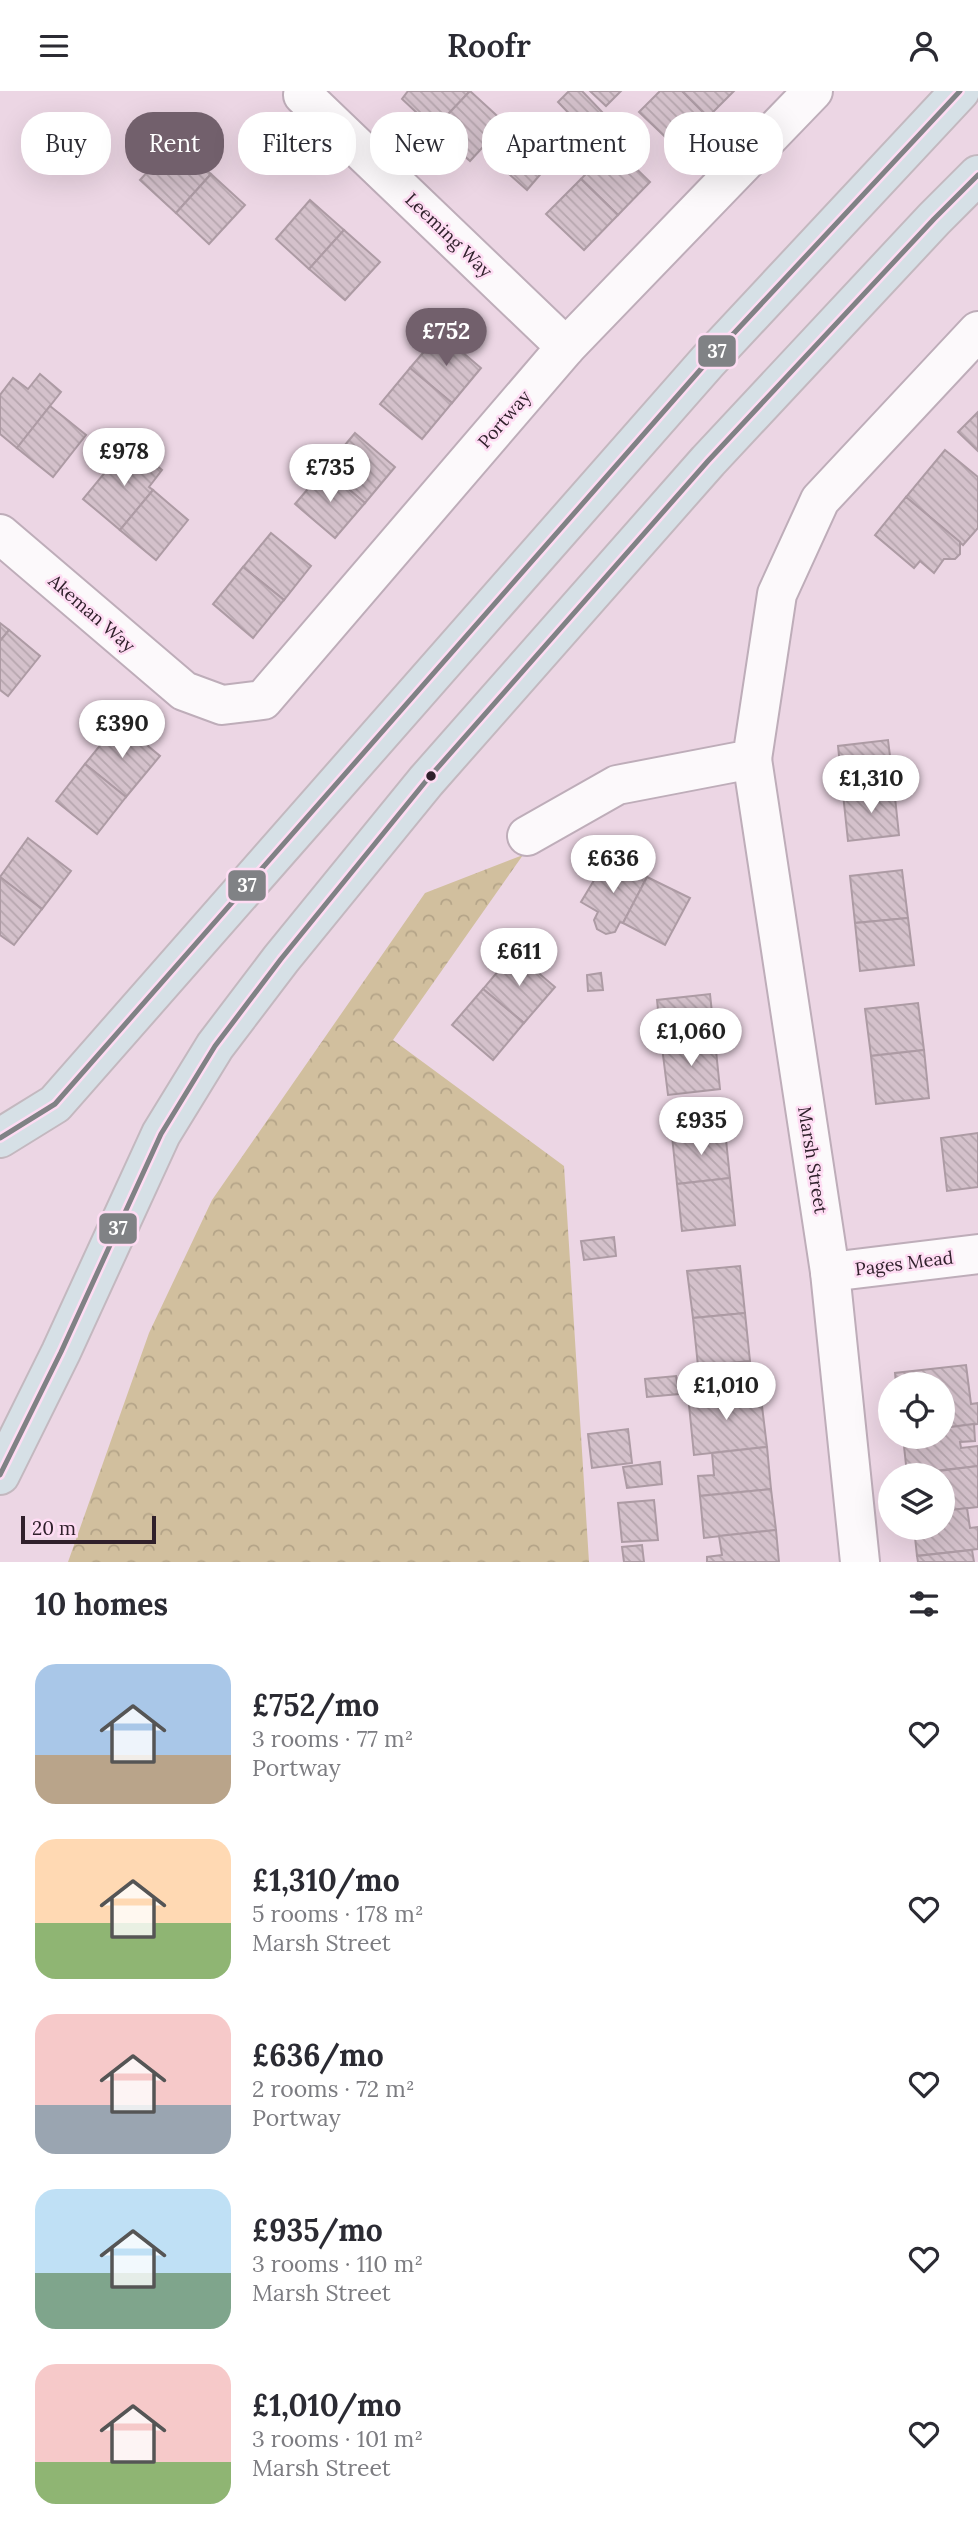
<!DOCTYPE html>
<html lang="en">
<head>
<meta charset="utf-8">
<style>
	body { margin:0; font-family:Lora,serif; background:#f2f2f3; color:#2b2b33; height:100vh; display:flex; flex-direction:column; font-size:26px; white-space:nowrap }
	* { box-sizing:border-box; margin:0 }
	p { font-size:23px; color:#7c7c81 }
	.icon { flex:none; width:38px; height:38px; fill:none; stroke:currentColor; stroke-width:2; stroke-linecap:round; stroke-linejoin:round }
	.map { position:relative; height:1471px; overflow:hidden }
	.side { display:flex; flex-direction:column; background:#fff; flex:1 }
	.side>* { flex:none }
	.hud { position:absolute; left:21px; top:21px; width:936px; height:63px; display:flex; gap:14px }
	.buttons { position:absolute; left:878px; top:1281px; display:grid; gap:14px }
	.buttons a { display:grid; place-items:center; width:77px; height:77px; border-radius:50%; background:#fff; box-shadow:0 7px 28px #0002; font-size:35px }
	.scale { position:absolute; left:21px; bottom:18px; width:135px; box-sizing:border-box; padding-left:7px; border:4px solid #30202b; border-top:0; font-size:19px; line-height:24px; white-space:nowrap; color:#30202b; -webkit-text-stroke:5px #fedcf3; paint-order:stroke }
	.price { position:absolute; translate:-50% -60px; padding:0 16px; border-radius:24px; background:#fff; color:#222; font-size:23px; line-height:46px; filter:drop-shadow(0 2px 4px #0008) }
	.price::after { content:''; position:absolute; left:50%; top:42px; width:21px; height:16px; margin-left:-10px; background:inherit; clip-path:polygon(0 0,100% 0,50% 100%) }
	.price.on { background:#72606c; color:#fff }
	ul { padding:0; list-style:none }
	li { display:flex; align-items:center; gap:21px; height:175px; padding:0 35px }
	li span { display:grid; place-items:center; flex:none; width:196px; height:140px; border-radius:21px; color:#555 }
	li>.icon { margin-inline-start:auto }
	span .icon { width:84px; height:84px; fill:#fffc; stroke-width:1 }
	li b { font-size:30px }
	h2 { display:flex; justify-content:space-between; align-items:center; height:84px; padding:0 35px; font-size:30px }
	.chip { padding:0 24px; border-radius:28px; background:#fff; box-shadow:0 7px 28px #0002; font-size:24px; line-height:63px }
	.chip.on { background:#72606c; color:#fff }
	header { display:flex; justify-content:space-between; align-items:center; height:91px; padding:0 35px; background:#fff; font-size:32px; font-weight:600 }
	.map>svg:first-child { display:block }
</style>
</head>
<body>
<header><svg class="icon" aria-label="menu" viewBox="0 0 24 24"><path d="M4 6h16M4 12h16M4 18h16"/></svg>Roofr<svg class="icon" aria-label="person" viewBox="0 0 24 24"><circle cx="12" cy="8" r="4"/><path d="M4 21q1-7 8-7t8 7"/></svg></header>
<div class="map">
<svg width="978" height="1471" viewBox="0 0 978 1471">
	<defs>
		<pattern id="park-crowns" width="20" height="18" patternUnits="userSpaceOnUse" patternTransform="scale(1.75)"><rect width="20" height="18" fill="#d1bf9e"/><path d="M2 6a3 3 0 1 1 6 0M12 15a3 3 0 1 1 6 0" fill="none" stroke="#b4a488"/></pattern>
		<pattern id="building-back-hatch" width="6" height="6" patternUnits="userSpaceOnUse" patternTransform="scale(1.75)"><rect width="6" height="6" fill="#d4c1cb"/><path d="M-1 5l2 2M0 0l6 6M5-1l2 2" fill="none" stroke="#b6a6ae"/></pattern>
	</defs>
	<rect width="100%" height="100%" fill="#ecd6e4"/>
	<path fill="url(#park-crowns)" d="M 523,764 L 393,949 L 564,1075 L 589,1471 L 68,1471 L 149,1242 L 212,1109 L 425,802 Z"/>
	<g fill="url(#building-back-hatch)" stroke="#ad9ba4" stroke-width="2">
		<path d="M 408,0 L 470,0 L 434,38 L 402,8 Z"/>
		<path d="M 470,0 L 505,32 L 470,70 L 434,38 Z"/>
		<path d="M 569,0 L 582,0 L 603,22 L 585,39 L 558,11 Z"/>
		<path d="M 590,0 L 621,0 L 606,15 Z"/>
		<path d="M 660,0 L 682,0 L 708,26 L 677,57 L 639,21 Z"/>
		<path d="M 682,0 L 734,0 L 708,26 Z"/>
		<path d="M 527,42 L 555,66 L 527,99 L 499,74 Z"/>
		<path d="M 175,51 L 211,83 L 176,122 L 140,89 Z"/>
		<path d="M 613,55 L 650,91 L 618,124 L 581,88 Z"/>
		<path d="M 211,83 L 245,114 L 209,153 L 176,122 Z"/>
		<path d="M 581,88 L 618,124 L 584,159 L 546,123 Z"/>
		<path d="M 310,109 L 344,139 L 309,178 L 276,148 Z"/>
		<path d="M 344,139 L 380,171 L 345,209 L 309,178 Z"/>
		<path d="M 440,242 L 481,277 L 452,312 L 410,277 Z"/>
		<path d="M 410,277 L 452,312 L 422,348 L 380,313 Z"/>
		<path d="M 40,283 L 61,301 L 17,357 L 0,343 L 0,304 L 13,287 L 28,298 Z"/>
		<path d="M 50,315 L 86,344 L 53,386 L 17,357 Z"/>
		<path d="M 978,321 L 978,360 L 958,341 Z"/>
		<path d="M 355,342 L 395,376 L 365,412 L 325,378 Z"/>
		<path d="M 134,356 L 162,379 L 149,396 L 153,399 L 120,439 L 83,408 L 116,368 L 120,373 Z"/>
		<path d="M 945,359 L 978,386 L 978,437 L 963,454 L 906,406 Z"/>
		<path d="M 325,378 L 365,412 L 335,447 L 295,413 Z"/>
		<path d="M 153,399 L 188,429 L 156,469 L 120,439 Z"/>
		<path d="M 906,406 L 960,451 L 960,463 L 955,468 L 944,468 L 934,482 L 920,470 L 914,477 L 875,444 Z"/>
		<path d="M 271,442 L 311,475 L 284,509 L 243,476 Z"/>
		<path d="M 243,476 L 284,509 L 253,547 L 213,513 Z"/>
		<path d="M 0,532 L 9,539 L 0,550 Z"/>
		<path d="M 9,539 L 40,565 L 8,605 L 0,599 L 0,550 Z"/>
		<path d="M 119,631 L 160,665 L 126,706 L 85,673 Z"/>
		<path d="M 888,649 L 894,697 L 843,703 L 838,655 Z"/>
		<path d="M 85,673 L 126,706 L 97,743 L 56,710 Z"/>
		<path d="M 894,697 L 899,744 L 848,750 L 843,703 Z"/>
		<path d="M 28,747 L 71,780 L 42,818 L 0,786 Z"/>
		<path d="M 608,766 L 647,786 L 623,832 L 620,831 L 615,841 L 606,843 L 597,838 L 594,829 L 598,821 L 581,811 Z"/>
		<path d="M 902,779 L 908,827 L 855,832 L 850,785 Z"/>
		<path d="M 0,786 L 42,818 L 14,854 L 0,844 Z"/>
		<path d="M 647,786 L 690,807 L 665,854 L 623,832 Z"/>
		<path d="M 908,827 L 914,874 L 860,880 L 855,832 Z"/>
		<path d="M 514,861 L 555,896 L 524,932 L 483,898 Z"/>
		<path d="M 601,882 L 603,899 L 588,900 L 587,884 Z"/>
		<path d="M 483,898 L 524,932 L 493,969 L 452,934 Z"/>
		<path d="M 710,903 L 715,950 L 662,956 L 657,909 Z"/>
		<path d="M 918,912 L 924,959 L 871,965 L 865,918 Z"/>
		<path d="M 715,950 L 720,998 L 668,1004 L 662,956 Z"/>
		<path d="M 924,959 L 929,1007 L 876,1013 L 871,965 Z"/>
		<path d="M 725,1039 L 730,1087 L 677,1093 L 672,1045 Z"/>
		<path d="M 978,1042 L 978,1096 L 947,1100 L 941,1047 Z"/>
		<path d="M 730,1087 L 735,1134 L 682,1140 L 677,1093 Z"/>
		<path d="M 614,1146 L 616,1165 L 584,1169 L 581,1150 Z"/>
		<path d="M 740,1175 L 745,1222 L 693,1227 L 687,1180 Z"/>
		<path d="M 745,1222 L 750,1270 L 698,1275 L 693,1227 Z"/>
		<path d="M 966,1274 L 971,1313 L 978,1312 L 978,1333 L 943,1337 L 943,1293 L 896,1293 L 895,1282 Z"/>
		<path d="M 676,1285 L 679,1303 L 647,1306 L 645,1288 Z"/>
		<path d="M 752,1298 L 754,1316 L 762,1315 L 767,1356 L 694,1364 L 688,1304 Z"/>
		<path d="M 974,1333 L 975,1350 L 960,1351 L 961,1357 L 978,1355 L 978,1375 L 907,1383 L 903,1346 L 943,1346 L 943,1337 Z"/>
		<path d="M 628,1338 L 632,1372 L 592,1377 L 588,1343 Z"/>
		<path d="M 767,1356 L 771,1398 L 700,1405 L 698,1385 L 714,1384 L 712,1362 Z"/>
		<path d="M 660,1371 L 662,1393 L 627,1397 L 623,1376 Z"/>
		<path d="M 978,1375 L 978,1416 L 943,1420 L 943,1384 L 907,1384 Z"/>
		<path d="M 771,1398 L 776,1439 L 704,1447 L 700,1405 Z"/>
		<path d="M 654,1409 L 658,1449 L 622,1451 L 618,1412 Z"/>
		<path d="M 967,1417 L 970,1437 L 978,1436 L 978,1458 L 917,1465 L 914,1437 L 943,1437 L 943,1420 Z"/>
		<path d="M 776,1439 L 779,1471 L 707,1471 L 707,1466 L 722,1464 L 719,1445 Z"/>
		<path d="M 642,1454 L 644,1471 L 624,1471 L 622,1456 Z"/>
		<path d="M 972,1459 L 974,1471 L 918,1471 L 917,1465 Z"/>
	</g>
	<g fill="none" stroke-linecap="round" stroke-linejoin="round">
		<defs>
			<g id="minor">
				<path d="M 303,4 L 566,256"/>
				<path d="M 0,443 L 184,600 L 222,614 L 263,609 L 566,256 L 813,0"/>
				<path d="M 752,668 L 830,1181 L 860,1471"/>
				<path d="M 527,745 L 617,694 L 752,668 L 777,503 L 820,409 L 978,240"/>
				<path d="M 830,1181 L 978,1163"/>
			</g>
			<g id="trunk">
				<path d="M 0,1047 L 55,1013 L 708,270 L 960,0"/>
				<path d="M 0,1384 L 61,1261 L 161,1043 L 215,955 L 281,868 L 426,690 L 708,370 L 934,128 L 978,84"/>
			</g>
		</defs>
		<use href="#minor" stroke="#beadb9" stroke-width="42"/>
		<use href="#trunk" stroke="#c3b8bf" stroke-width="42"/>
		<use href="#minor" stroke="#fcf9fb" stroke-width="38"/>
		<use href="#trunk" stroke="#d6e0e6" stroke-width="38"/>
		<defs>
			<g id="bus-1">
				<path d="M 0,1047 L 55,1013 L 708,270 L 960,0"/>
				<path d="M 0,1384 L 61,1261 L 161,1043 L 215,955 L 281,868 L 426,690 L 708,370 L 934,128 L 978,84"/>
			</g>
		</defs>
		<use href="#bus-1" stroke="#fedcf3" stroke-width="10"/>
		<use href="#bus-1" stroke="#808285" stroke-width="5"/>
	</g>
	<circle fill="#30202b" stroke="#fedcf3" stroke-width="2.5" cx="431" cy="685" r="6"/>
	<g text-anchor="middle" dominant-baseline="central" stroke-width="5" stroke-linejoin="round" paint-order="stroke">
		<g font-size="18" fill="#30202b" stroke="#fedcf3">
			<text transform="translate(449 144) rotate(44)">Leeming Way</text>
			<text transform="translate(504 328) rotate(-49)">Portway</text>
			<text transform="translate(92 522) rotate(41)">Akeman Way</text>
			<text transform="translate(813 1069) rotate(81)">Marsh Street</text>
			<text transform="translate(904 1172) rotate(-7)">Pages Mead</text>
		</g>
	</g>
	<g stroke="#fedcf3" stroke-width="2.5">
		<rect x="697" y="243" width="40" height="34" rx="7" fill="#808285"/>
		<rect x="227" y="778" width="40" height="33" rx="7" fill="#808285"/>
		<rect x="98" y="1121" width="40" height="33" rx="7" fill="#808285"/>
	</g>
	<g font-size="19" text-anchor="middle" font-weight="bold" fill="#fff">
		<text x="717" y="267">37</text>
		<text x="247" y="801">37</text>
		<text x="118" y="1144">37</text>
	</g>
</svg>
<div class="buttons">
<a><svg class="icon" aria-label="locate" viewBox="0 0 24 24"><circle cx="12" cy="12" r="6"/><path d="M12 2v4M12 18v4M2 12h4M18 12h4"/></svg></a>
<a><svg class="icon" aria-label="layers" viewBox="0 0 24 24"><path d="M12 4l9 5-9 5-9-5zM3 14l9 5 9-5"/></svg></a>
</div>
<div class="scale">20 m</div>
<b class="price on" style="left:446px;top:277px">£752</b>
<b class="price" style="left:124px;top:397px">£978</b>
<b class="price" style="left:330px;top:413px">£735</b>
<b class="price" style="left:122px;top:669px">£390</b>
<b class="price" style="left:871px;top:724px">£1,310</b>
<b class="price" style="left:613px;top:804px">£636</b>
<b class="price" style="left:519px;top:897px">£611</b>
<b class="price" style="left:691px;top:977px">£1,060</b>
<b class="price" style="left:701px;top:1066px">£935</b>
<b class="price" style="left:726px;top:1331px">£1,010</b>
<div class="hud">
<a class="chip">Buy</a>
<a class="chip on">Rent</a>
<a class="chip">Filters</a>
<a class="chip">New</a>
<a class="chip">Apartment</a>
<a class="chip">House</a>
</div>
</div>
<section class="side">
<h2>10 homes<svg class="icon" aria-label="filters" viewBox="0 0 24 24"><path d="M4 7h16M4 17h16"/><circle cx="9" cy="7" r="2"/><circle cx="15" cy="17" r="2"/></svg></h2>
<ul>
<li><span style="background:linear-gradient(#a9c7e8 65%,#b9a48a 0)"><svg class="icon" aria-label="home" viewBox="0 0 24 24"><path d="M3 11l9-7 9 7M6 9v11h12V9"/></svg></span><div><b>£752/mo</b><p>3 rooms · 77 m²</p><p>Portway</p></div><svg class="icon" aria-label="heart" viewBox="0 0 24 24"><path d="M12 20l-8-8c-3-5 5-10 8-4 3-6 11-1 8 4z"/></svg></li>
<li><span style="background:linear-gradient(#ffd9b3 60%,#8fb573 0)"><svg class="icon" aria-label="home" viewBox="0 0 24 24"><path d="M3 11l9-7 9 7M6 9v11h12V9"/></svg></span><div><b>£1,310/mo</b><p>5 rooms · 178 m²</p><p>Marsh Street</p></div><svg class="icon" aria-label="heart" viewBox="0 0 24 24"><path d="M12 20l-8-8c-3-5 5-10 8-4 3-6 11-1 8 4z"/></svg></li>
<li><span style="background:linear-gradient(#f6c9c9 65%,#9aa5b1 0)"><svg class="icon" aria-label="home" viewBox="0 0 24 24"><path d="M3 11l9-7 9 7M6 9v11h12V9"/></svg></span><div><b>£636/mo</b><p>2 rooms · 72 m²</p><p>Portway</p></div><svg class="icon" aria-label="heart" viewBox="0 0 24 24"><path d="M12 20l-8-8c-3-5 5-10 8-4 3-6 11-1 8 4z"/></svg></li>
<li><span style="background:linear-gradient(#bfe0f5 60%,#7fa58c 0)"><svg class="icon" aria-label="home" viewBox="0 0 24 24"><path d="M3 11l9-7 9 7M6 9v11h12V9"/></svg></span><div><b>£935/mo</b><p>3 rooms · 110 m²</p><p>Marsh Street</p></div><svg class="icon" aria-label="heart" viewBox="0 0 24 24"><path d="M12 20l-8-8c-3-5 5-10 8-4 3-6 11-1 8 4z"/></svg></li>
<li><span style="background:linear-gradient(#f6c9c9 70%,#8fb573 0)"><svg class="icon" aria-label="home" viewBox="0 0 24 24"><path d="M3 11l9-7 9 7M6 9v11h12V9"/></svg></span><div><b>£1,010/mo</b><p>3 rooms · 101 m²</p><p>Marsh Street</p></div><svg class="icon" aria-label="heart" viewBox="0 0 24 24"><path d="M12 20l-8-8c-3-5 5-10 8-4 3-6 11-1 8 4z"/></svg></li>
</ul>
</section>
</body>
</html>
